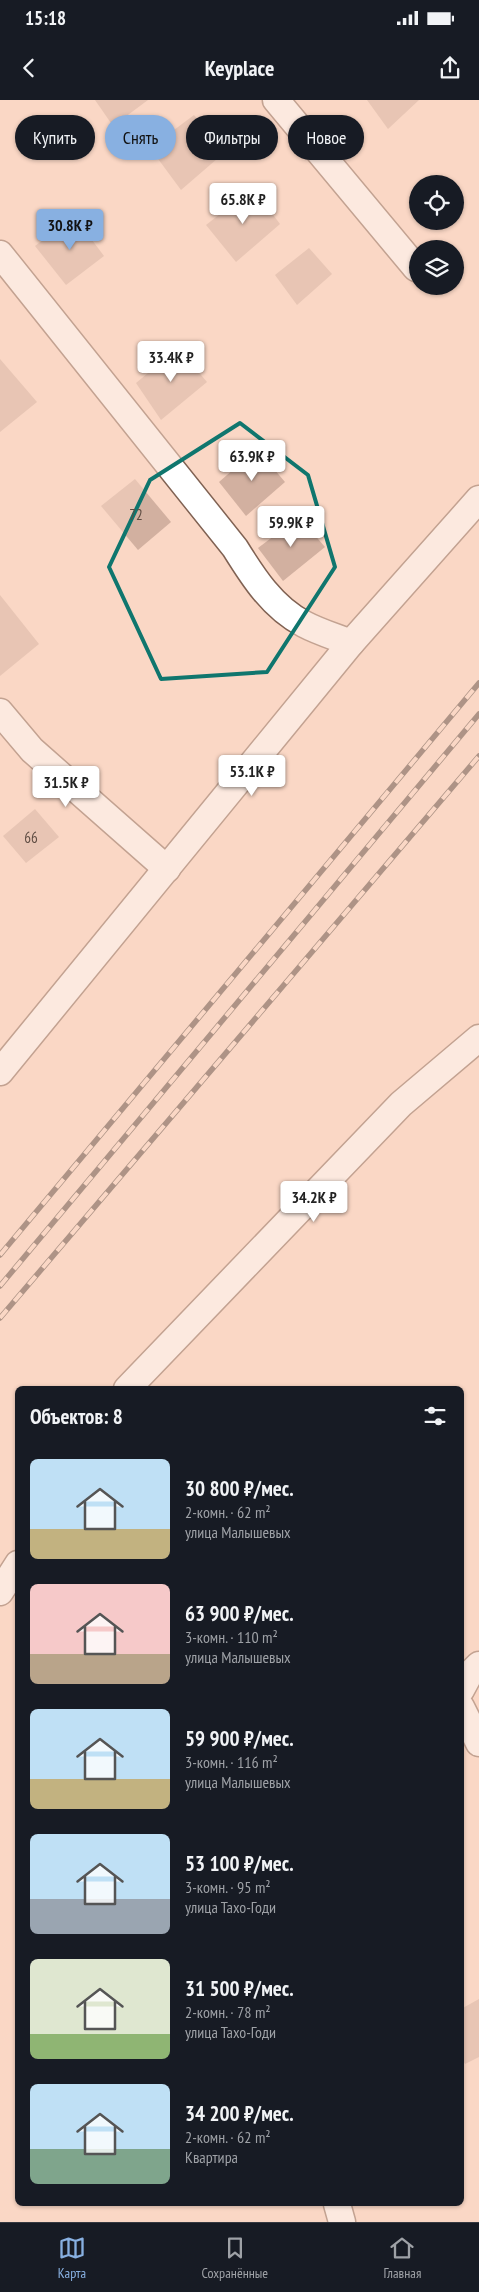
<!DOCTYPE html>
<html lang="ru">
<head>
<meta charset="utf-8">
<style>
	body { margin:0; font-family:"PT Sans Narrow",sans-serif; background:#20242c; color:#f1f3f6; height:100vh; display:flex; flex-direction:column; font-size:19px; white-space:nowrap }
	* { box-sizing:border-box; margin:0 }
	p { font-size:16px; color:#9ea1a6 }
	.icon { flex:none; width:28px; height:28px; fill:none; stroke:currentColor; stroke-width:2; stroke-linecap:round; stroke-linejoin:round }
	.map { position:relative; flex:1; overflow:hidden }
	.panel { position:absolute; left:15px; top:1286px; width:449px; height:820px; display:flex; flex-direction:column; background:#171b24; border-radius:8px; box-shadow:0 1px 4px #0004 }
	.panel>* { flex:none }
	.hud { position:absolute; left:15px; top:15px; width:450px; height:45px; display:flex; gap:10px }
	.tools { position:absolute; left:409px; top:75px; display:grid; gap:10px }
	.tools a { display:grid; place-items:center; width:55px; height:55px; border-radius:50%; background:#171b24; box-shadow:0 1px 4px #0004; font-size:25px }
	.price { position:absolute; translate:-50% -42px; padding:0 11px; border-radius:5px; background:#fff; color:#222; font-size:16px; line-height:32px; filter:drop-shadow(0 1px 2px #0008) }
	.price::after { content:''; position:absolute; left:50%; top:30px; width:15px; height:11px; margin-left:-8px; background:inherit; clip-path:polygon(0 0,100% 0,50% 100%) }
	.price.current { background:#88b0e1; color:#111 }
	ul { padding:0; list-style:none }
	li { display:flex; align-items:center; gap:15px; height:125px; padding:0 15px }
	li span { display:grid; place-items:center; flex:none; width:140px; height:100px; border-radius:8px; color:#555 }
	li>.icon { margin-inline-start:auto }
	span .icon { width:60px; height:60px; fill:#fffc; stroke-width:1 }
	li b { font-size:21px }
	h2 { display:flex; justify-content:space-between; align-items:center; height:60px; padding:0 15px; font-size:21px }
	.pill { padding:0 18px; border-radius:22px; background:#171b24; box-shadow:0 1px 4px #0004; font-size:18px; line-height:45px }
	.pill.current { background:#88b0e1; color:#111 }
	.status { display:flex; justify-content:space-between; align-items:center; height:35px; padding:0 25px; background:#171b24; direction:ltr }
	.status svg { height:14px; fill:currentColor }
	header { display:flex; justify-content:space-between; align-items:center; height:65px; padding:0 15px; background:#171b24; font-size:22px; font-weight:800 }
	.menu { display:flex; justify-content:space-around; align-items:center; height:70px; border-top:1px solid #363941; background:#171b24; font-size:14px; color:#9ea1a6 }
	.menu a { display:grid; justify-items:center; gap:2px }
	.menu .current { color:#88b0e1 }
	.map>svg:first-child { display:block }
</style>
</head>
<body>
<div class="status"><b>15:18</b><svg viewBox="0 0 49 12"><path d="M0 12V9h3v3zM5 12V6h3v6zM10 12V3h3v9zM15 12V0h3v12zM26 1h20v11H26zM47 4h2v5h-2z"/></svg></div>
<header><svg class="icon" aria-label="back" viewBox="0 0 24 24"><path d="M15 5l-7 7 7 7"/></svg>Keyplace<svg class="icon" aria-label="share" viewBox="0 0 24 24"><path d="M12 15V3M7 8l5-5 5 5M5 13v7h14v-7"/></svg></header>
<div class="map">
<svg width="479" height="2122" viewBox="0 0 479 2122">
	<rect width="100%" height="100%" fill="#fad7c5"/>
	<g fill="#d2b0a0">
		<path d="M 95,0 L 148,0 L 113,26 Z"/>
		<path d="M 367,0 L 419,0 L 388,29 Z"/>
		<path d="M 70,15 L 89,39 L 70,52 L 52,29 Z"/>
		<path d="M 194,15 L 225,52 L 181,90 L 150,48 Z"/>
		<path d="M 253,88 L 280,124 L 236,162 L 206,125 Z"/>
		<path d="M 74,116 L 104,156 L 66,185 L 35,146 Z"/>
		<path d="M 309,148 L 332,174 L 297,205 L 275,175 Z"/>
		<path d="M 178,248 L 207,282 L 161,320 L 136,283 Z"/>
		<path d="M 0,259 L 37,302 L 0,332 Z"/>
		<path d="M 257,349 L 285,382 L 246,416 L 219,382 Z"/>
		<path d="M 135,379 L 171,422 L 138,450 L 101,406 Z"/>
		<path d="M 299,417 L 325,447 L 283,481 L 258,448 Z"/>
		<path d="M 0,495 L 39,544 L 0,576 Z"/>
		<path d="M 35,709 L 59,737 L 26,763 L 3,736 Z"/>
		<path d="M 479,1899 L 479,1957 L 465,1964 L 461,1957 L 461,1909 Z"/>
	</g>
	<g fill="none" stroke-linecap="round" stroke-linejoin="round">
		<defs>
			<g id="street">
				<path d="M 276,0 L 416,168"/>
				<path d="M 0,154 L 235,448 C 253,477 272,507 304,524 C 319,532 336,537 351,543"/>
				<path d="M 0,612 L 32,650 L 167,769"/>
				<path d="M 0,972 L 351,543 L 479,399"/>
				<path d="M 127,1289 L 401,1004 L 479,938"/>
				<path d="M 0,1492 L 18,1464"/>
				<path d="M 461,1590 L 469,1575 L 479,1565"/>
				<path d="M 461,1607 L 479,1643"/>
				<path d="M 337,2104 L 342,2122"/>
			</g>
		</defs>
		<use href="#street" stroke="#806253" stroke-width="29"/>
		<use href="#street" stroke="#fff" stroke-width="26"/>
		<defs>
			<g id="rail">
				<path d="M 0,1155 L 479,583"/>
				<path d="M 0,1186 L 479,614"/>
				<path d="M 0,1218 L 479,656"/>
			</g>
		</defs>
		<use href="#rail" stroke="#52423a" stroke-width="5.5"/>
		<use href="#rail" stroke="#fad7c5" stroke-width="4" stroke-dasharray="11" stroke-linecap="butt"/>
	</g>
	<path d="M0 0H479V2122H0ZM 240,323 L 308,375 L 335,467 L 267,572 L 161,579 L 109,467 L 150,380 Z" fill="#fad7c5" fill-opacity=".55" fill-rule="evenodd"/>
	<path fill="none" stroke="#0f766e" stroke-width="4" stroke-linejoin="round" d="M 240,323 L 308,375 L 335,467 L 267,572 L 161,579 L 109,467 L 150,380 Z"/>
	<g text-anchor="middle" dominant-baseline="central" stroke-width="4.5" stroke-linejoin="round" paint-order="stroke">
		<g font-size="15" fill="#5e4c42">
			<text x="136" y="414">72</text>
			<text x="31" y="737">66</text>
		</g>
	</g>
</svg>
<div class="tools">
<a><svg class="icon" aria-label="locate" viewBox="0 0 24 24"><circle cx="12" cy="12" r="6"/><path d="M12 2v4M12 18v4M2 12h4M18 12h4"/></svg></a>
<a><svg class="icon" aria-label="layers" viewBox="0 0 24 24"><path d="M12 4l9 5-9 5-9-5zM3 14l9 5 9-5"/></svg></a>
</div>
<b class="price" style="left:243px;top:125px">65.8K ₽</b>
<b class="price current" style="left:70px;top:151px">30.8K ₽</b>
<b class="price" style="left:171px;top:283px">33.4K ₽</b>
<b class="price" style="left:252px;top:382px">63.9K ₽</b>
<b class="price" style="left:291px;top:448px">59.9K ₽</b>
<b class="price" style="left:252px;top:697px">53.1K ₽</b>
<b class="price" style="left:66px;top:708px">31.5K ₽</b>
<b class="price" style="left:314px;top:1123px">34.2K ₽</b>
<div class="hud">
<a class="pill">Купить</a>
<a class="pill current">Снять</a>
<a class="pill">Фильтры</a>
<a class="pill">Новое</a>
</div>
<section class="panel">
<h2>Объектов: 8<svg class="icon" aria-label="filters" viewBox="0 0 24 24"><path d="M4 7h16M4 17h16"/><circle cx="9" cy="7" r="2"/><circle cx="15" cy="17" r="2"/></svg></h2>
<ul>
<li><span style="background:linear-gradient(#bfe0f5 70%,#c2b280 0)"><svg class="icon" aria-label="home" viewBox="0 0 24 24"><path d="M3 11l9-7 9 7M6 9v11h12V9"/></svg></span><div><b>30 800 ₽/мес.</b><p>2-комн. · 62 m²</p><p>улица Малышевых</p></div></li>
<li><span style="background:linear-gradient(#f6c9c9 70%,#b9a48a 0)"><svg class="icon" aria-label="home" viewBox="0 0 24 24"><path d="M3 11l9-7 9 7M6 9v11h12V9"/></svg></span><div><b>63 900 ₽/мес.</b><p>3-комн. · 110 m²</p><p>улица Малышевых</p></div></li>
<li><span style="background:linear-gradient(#bfe0f5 70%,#c2b280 0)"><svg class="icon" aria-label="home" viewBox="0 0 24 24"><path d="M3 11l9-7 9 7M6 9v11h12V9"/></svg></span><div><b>59 900 ₽/мес.</b><p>3-комн. · 116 m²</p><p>улица Малышевых</p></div></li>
<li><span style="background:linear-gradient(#bfe0f5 65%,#9aa5b1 0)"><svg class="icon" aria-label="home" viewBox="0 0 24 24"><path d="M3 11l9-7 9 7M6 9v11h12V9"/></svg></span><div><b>53 100 ₽/мес.</b><p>3-комн. · 95 m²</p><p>улица Тахо-Годи</p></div></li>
<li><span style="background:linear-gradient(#dfe7d0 75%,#8fb573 0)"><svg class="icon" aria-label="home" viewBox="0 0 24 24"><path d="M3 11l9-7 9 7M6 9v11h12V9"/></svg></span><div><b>31 500 ₽/мес.</b><p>2-комн. · 78 m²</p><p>улица Тахо-Годи</p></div></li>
<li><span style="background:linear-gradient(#bfe0f5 65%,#7fa58c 0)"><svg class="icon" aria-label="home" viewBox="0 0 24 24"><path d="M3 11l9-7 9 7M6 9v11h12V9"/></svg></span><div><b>34 200 ₽/мес.</b><p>2-комн. · 62 m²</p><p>Квартира</p></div></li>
</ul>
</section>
</div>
<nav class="menu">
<a class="current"><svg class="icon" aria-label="map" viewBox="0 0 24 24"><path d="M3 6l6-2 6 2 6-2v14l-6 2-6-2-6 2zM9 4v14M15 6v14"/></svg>Карта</a>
<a><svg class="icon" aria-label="saved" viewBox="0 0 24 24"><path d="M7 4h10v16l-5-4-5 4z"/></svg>Сохранённые</a>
<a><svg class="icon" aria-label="home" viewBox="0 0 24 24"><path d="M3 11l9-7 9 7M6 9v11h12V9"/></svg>Главная</a>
</nav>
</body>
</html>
